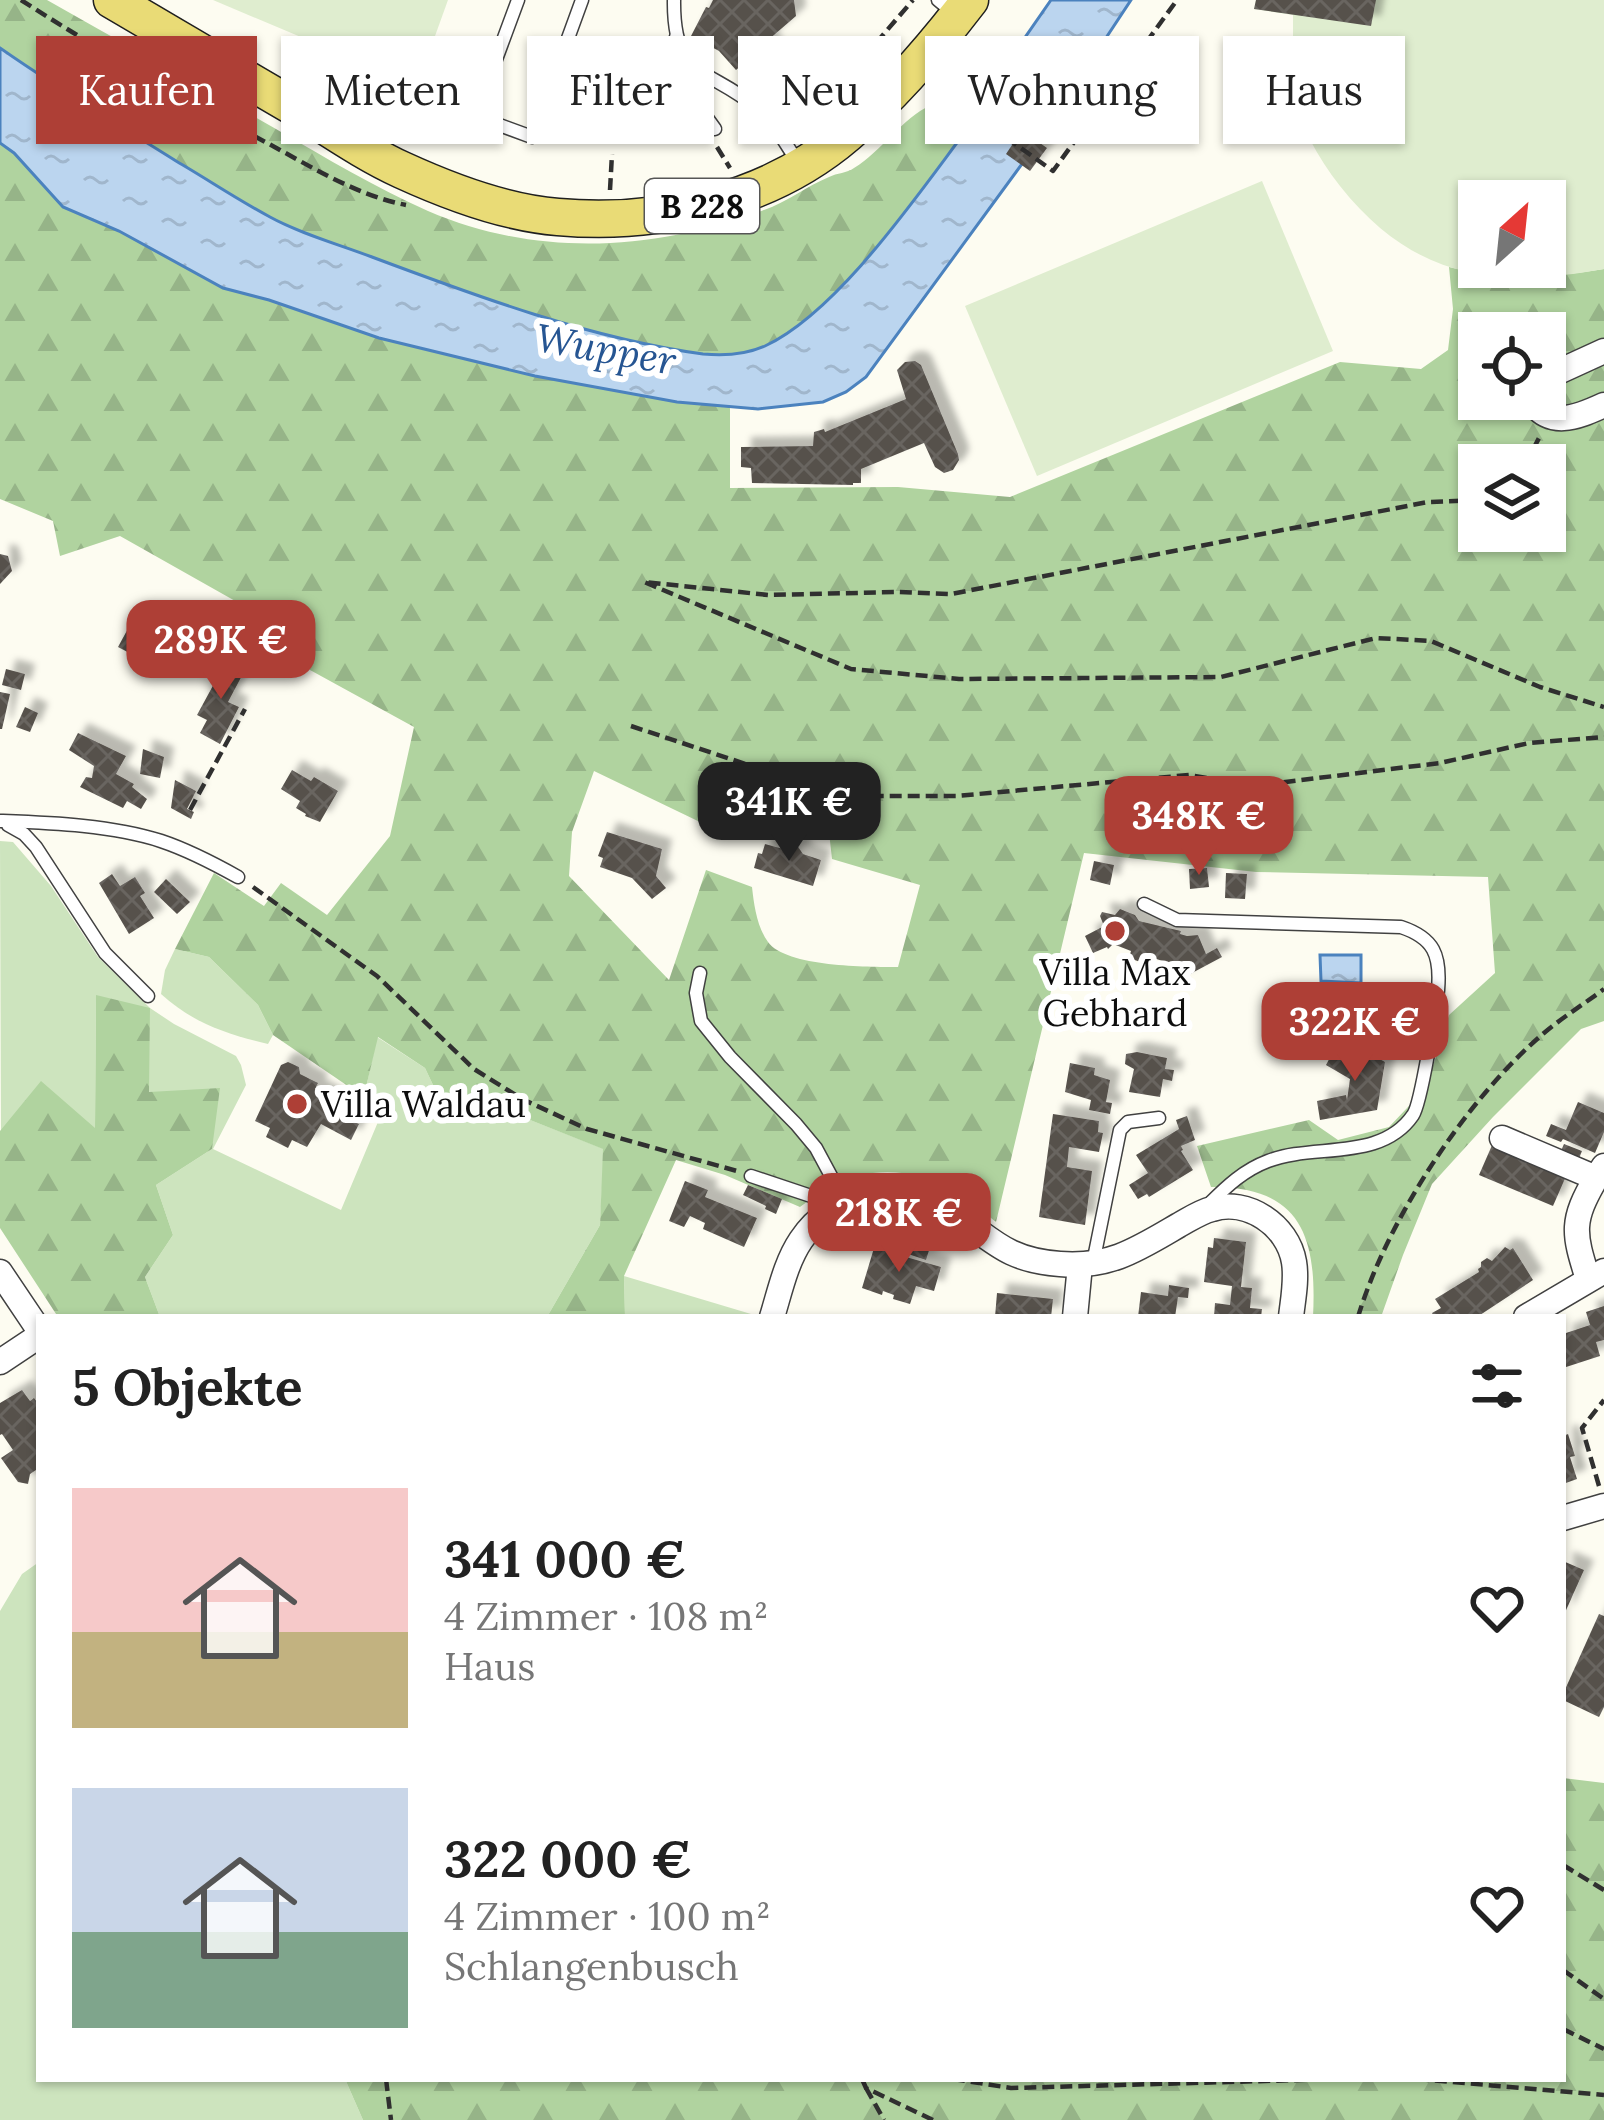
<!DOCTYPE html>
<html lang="de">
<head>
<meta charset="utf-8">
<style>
	body { margin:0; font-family:Lora,serif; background:#f2f2f2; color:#222; height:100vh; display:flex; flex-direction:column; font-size:45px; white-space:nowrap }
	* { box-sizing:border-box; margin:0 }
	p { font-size:39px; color:#767676 }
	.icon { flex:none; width:66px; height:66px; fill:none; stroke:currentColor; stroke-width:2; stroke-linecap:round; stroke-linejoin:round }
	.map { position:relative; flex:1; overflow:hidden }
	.panel { position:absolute; left:36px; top:1314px; width:1530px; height:768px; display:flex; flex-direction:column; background:#fff; border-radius:0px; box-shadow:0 3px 9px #0004 }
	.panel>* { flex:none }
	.hud { position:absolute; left:36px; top:36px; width:1533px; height:108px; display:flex; gap:24px }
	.needle { width:78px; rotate:27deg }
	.controls { position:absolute; left:1458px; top:180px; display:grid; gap:24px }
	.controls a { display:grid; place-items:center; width:108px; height:108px; border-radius:0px; background:#fff; box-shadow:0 3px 9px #0004; font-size:60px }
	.price { position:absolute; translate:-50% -102px; padding:0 27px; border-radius:24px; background:#ae3f36; color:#fff; font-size:39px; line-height:78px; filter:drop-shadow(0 3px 6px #0008) }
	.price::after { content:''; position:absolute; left:50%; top:72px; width:36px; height:27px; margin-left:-18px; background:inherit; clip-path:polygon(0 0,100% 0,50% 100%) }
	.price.selected { background:#222; color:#fff }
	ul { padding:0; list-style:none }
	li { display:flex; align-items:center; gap:36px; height:300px; padding:0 36px }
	li span { display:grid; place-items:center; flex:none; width:336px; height:240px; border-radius:0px; color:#555 }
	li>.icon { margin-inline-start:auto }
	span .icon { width:144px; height:144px; fill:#fffc; stroke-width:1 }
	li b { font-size:51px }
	h2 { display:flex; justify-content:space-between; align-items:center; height:144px; padding:0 36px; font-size:51px }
	.chip { padding:0 42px; border-radius:0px; background:#fff; box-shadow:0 3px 9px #0004; font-size:42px; line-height:108px }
	.chip.selected { background:#ae3f36; color:#fff }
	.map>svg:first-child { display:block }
</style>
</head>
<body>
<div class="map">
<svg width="1604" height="2120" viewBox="0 0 1604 2120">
	<defs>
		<pattern id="forest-firs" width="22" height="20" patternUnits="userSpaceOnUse" patternTransform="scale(3)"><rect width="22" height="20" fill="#b0d39f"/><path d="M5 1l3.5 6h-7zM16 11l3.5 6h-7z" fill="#96b488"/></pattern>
		<pattern id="water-ripples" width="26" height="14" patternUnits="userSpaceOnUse" patternTransform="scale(3)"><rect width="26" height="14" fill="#bbd5ef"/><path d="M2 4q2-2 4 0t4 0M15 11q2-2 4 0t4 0" fill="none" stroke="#a0b6cc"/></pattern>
		<pattern id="building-cross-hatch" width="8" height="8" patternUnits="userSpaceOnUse" patternTransform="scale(3)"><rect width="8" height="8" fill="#56514c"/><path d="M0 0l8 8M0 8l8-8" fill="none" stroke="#696561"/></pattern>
		<filter id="shadow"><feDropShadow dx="10" dy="-10" stdDeviation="3" flood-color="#0004"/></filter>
	</defs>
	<rect width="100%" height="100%" fill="#fdfcf1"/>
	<g fill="#cde4be">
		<path d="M 0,841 L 13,842 L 51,886 L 98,957 L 150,1008 L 174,1024 L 236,1056 L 241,1065 L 246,1085 L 213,1149 L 341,1210 L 383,1110 L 367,1083 L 377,1037 L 425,1068 L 450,1121 L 510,1112 L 604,1149 L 600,1225 L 547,1317 L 254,1317 L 250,1315 L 247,1317 L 160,1317 L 145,1277 L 173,1235 L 156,1185 L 212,1149 L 149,1093 L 96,996 L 95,1129 L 1,1133 Z"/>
		<path d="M 175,949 L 209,957 L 258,1005 L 273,1035 L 268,1044 C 226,1034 193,1023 161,994 L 165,970 Z"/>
		<path d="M 624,1276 L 751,1314 L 751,1317 L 625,1317 Z"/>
		<path d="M 39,1562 L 39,2079 L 345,2079 L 363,2120 L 0,2120 L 0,1611 L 22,1574 Z"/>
	</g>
	<g fill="url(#forest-firs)" fill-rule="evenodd">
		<path d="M 0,0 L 47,0 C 123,43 200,86 276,129 C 326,158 376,188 428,211 C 537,258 655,251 764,210 C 787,202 807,186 829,177 C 837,173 847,173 854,168 C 882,151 902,118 931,105 L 940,107 L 968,128 C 918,194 840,311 765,346 C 745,355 724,356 703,354 C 592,339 476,296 372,257 C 338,244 301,234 270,217 C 238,200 207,180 176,161 C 117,124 57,88 0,48 Z"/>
		<path d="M 0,143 L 13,153 L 63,207 L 119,231 L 223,288 L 269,300 L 379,338 L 535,376 L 677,402 L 730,407 L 730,488 L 898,487 L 1010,497 L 1340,362 L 1421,369 L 1448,350 L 1453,309 L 1449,267 C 1502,280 1551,278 1604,269 L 1604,1021 L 1581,1029 L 1493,1117 L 1432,1184 L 1403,1255 L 1381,1317 L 1313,1317 C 1317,1238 1302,1186 1211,1187 L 1197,1146 L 1309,1120 L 1338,1140 L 1389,1127 L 1426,1088 L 1449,1015 L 1495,973 L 1488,877 L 1256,872 L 1084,853 L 996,1222 C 981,1210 967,1197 950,1188 C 916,1168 866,1167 831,1185 C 820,1191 810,1200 800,1207 L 725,1175 L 676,1160 L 624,1276 L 625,1317 L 547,1317 L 600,1225 L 603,1149 L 510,1112 L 450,1121 L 425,1068 L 378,1037 L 367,1083 L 383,1110 L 273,1035 L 258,1005 L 209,957 L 175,949 L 214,873 L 264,906 L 281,883 L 327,915 L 390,836 L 414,727 L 310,670 L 260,615 L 120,536 L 60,556 L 53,521 L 0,499 ZM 1479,333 L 1545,333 L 1545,399 L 1479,399 ZM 1479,465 L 1545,465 L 1545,531 L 1479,531 ZM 594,771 L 729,836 L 746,798 L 829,832 L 832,859 L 920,885 L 898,967 C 868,967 786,967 768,942 C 757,927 754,905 752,887 L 706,870 L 669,980 L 569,876 L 572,832 Z"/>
		<path d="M 96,995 L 150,1008 L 149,1092 L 220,1088 L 212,1149 L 156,1185 L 173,1235 L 145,1277 L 160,1317 L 58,1317 L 0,1228 L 0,1131 L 41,1081 L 95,1128 Z"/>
		<path d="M 1563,1778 L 1604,1783 L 1604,2120 L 363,2120 L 345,2079 L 1563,2079 Z"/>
	</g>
	<g fill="#dfedcf" fill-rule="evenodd">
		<path d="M 213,0 L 448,0 L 417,86 Z"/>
		<path d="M 1256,0 L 1604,0 L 1604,269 C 1494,289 1413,278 1340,186 C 1317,157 1300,124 1289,89 L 1297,78 L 1293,60 L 1293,15 L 1254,9 ZM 1479,201 L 1545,201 L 1545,267 L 1479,267 Z"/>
		<path d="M 1262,181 L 1333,351 L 1037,476 L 965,306 Z"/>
	</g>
	<g fill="url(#water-ripples)" stroke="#4b82be" stroke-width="3">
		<path d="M 1051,0 L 1131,0 L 1030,153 L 866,377 L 846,392 L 823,402 L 758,409 L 677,402 L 535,376 L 379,338 L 269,300 L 223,288 L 119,231 L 63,207 L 14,153 L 0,143 L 0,48 C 57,88 117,124 176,161 C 207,179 238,200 270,217 C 301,234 338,244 372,257 C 476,296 592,339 703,354 C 724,356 745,355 765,346 C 839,311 918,194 968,128 L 974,111 Z"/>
		<path d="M 1320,955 L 1361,955 L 1361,983 L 1321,981 Z"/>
	</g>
	<g fill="url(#building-cross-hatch)" filter="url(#shadow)">
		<path d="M 713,0 L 794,0 L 796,16 L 767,41 L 773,48 L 763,57 L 757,51 L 736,70 L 719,51 L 691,36 L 706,7 L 709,8 Z"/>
		<path d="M 1256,0 L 1376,0 L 1371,26 L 1254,9 Z"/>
		<path d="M 1022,130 L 1047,148 L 1030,171 L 1006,154 Z"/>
		<path d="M 915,361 L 921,365 L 958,454 L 959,460 L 953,470 L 944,473 L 935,467 L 924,443 L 861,469 L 861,483 L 853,483 L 853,485 L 752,483 L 751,468 L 741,467 L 741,447 L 813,446 L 814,432 L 824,429 L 825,432 L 906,399 L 897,370 L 905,362 Z"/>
		<path d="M 0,554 L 8,556 L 12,571 L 0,584 Z"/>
		<path d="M 142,623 L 162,633 L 160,637 L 167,646 L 156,667 L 118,647 L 130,625 L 134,624 L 140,627 Z"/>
		<path d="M 228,658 L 246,668 L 228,702 L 239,707 L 220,744 L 200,733 L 207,720 L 197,715 Z"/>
		<path d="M 6,669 L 25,674 L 21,690 L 2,685 Z"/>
		<path d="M 0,692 L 10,694 L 2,729 L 0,729 Z"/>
		<path d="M 25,707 L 38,713 L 30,732 L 16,727 Z"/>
		<path d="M 78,733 L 126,756 L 116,774 L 134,784 L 132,787 L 147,799 L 141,809 L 127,801 L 123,808 L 80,787 L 86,777 L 92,778 L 94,766 L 69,750 Z"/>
		<path d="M 143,749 L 164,757 L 160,778 L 140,774 Z"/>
		<path d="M 292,770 L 311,781 L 314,777 L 338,791 L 320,822 L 305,816 L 306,814 L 296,808 L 300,801 L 281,789 Z"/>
		<path d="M 175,780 L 196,791 L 187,809 L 194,812 L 191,819 L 171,808 Z"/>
		<path d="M 607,832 L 662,849 L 656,876 L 666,888 L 652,899 L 632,878 L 600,867 L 603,858 L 598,856 Z"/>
		<path d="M 765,844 L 787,850 L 797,845 L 803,854 L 821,860 L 813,886 L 754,868 L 758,853 L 762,854 Z"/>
		<path d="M 1094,861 L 1114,865 L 1110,885 L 1090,880 Z"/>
		<path d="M 1207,868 L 1209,887 L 1190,889 L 1189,869 Z"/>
		<path d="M 1226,873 L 1247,874 L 1245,899 L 1225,898 Z"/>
		<path d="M 112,874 L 120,886 L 135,877 L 145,893 L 140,896 L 154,918 L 129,934 L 99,883 Z"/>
		<path d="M 166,879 L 190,902 L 177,914 L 154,892 Z"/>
		<path d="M 1120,909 L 1135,915 L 1139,921 L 1181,931 L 1180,934 L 1187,936 L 1198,935 L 1206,954 L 1217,948 L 1222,957 L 1177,981 L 1168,963 L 1148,956 L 1146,964 L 1129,958 L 1131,951 L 1113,944 L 1108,949 L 1107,947 L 1093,953 L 1085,936 L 1104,926 L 1100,916 L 1102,912 L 1115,915 Z"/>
		<path d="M 1356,1046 L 1385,1062 L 1377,1110 L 1320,1120 L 1317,1101 L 1346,1095 L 1347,1100 L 1350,1079 L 1326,1065 L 1335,1048 L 1349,1057 Z"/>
		<path d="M 1137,1052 L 1167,1058 L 1165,1069 L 1174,1070 L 1172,1081 L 1163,1079 L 1160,1097 L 1129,1092 L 1134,1069 L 1125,1064 L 1126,1054 Z"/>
		<path d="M 288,1062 L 299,1067 L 300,1074 L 318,1083 L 315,1089 L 335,1099 L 329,1112 L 359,1124 L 351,1140 L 321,1124 L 307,1147 L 292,1140 L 288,1148 L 266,1137 L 270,1128 L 255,1121 L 281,1065 Z"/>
		<path d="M 1070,1063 L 1095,1068 L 1094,1075 L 1110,1080 L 1106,1102 L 1112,1103 L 1110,1114 L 1089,1110 L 1091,1100 L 1065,1092 Z"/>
		<path d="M 1578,1102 L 1604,1113 L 1604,1132 L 1595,1153 L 1563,1139 L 1561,1142 L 1546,1136 L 1551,1124 L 1566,1130 Z"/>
		<path d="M 1053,1114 L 1099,1121 L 1098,1132 L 1103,1133 L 1099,1152 L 1069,1147 L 1067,1167 L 1092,1171 L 1085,1225 L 1039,1217 Z"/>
		<path d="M 1187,1116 L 1195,1140 L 1181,1146 L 1183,1150 L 1181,1151 L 1193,1170 L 1149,1197 L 1147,1194 L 1138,1199 L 1129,1185 L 1148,1173 L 1136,1155 L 1179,1129 L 1176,1120 Z"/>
		<path d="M 1493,1143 L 1567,1174 L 1553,1206 L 1479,1175 Z"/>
		<path d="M 1564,1144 L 1582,1151 L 1578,1161 L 1560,1153 Z"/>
		<path d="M 685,1181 L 708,1190 L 705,1197 L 757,1218 L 744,1247 L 703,1229 L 705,1223 L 690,1216 L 684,1227 L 669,1221 Z"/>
		<path d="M 748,1185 L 782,1199 L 776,1214 L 765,1209 L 766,1206 L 743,1195 Z"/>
		<path d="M 914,1235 L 932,1241 L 926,1260 L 908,1254 Z"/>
		<path d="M 1214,1238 L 1246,1242 L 1241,1287 L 1252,1288 L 1250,1308 L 1262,1309 L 1261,1317 L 1214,1317 L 1215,1303 L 1230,1305 L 1232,1286 L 1204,1282 L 1208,1247 L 1213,1248 Z"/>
		<path d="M 888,1243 L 897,1246 L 892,1262 L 903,1265 L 906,1257 L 941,1267 L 934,1291 L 916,1286 L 910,1304 L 893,1299 L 894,1295 L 883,1291 L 882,1295 L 862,1288 L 874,1248 L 886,1251 Z"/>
		<path d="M 1505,1247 L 1510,1250 L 1513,1248 L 1533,1280 L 1477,1317 L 1434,1317 L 1432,1313 L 1441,1308 L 1435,1299 L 1479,1272 L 1478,1269 L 1481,1267 L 1481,1262 L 1487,1258 L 1492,1261 Z"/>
		<path d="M 1169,1285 L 1189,1288 L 1188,1298 L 1178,1297 L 1175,1317 L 1138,1317 L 1141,1292 L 1168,1296 Z"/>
		<path d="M 997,1293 L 1053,1299 L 1051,1317 L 995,1317 Z"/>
		<path d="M 1604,1306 L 1604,1340 L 1596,1342 L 1600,1356 L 1563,1368 L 1563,1334 L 1590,1325 L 1586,1312 Z"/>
		<path d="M 22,1390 L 30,1401 L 34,1398 L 39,1405 L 39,1468 L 30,1474 L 28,1484 L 18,1482 L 1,1458 L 13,1450 L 2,1434 L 0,1435 L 0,1403 Z"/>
		<path d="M 1568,1434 L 1575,1456 L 1570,1457 L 1577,1479 L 1563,1484 L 1563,1436 Z"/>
		<path d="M 1563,1561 L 1584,1570 L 1563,1617 Z"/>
		<path d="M 1599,1614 L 1604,1616 L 1604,1707 L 1599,1717 L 1563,1700 L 1563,1694 Z"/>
	</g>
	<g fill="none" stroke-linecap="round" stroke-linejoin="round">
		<defs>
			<g id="lane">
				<path d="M 518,0 L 475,116 L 532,137 L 582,0"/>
				<path d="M 674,0 C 673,80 708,67 756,107 C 773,120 785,143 797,161"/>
				<path d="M 938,0 L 956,15"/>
				<path d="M 676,37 L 671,68 L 715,129"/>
				<path d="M 0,821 C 52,823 111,825 161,841 C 188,850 213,863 238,877"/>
				<path d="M 8,825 L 24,834 L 36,847 L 105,953 L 148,996"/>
				<path d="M 1144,904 L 1177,920 L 1401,927 C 1434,938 1441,955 1438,990 C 1436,1009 1421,1104 1413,1115 C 1381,1162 1314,1143 1268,1161 C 1244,1170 1227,1186 1209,1204"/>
				<path d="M 700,973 L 696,993 L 701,1021 L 730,1057 L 796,1124 L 816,1148 L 845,1202"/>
				<path d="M 751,1176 L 811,1196 L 839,1201"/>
				<path d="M 1093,1263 L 1120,1130 L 1128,1122 L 1159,1118"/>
			</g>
			<g id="street">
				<path d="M 1545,378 L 1604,351"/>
				<path d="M 1530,399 C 1549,429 1576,418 1604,405"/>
				<path d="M 1502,1138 L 1596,1178 L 1604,1166"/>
				<path d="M 0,1272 L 39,1330"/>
				<path d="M 1588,1279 C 1573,1232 1571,1221 1596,1178"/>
				<path d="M 772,1317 C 780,1291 786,1262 801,1240 C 832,1193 900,1178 947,1209 C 991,1237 1003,1260 1060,1264 C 1110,1268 1138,1249 1179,1225 C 1190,1219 1200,1212 1212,1209 C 1247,1198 1288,1225 1294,1262 C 1297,1280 1293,1299 1291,1317"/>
				<path d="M 1075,1317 L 1080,1265"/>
				<path d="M 1526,1317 L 1604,1271"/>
				<path d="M 0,1362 L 39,1336"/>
				<path d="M 1563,1518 L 1604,1506"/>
			</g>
			<path id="primary" d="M 112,0 C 177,38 242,77 308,115 C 338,134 369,155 402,170 C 450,192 505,213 558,217 C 659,226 769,201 847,134 C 893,95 934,47 970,0"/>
		</defs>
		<use href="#lane" stroke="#414141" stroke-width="15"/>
		<use href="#street" stroke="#414141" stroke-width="27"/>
		<use href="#primary" stroke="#1f1f1f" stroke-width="39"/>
		<g stroke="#303030" stroke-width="4.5" stroke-dasharray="12 6" stroke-linecap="butt">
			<path d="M 21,0 C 102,52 186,100 271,145 C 313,168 359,196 406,205"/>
			<path d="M 876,43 L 913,0"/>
			<path d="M 948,96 L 1053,171 L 1177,0"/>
			<path d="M 717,147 L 730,168"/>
			<path d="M 610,190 L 612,154"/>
			<path d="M 1525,465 L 1539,438"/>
			<path d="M 1479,500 L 1428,502 L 951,594 L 897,592 L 768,595 L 644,582 L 851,669 L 959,679 L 1221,677 L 1376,638 L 1431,641 L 1540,687 L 1604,707"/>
			<path d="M 631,726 L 842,796 L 956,796 L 1189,775 L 1253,786 L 1440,763 L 1529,743 L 1604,737"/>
			<path d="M 190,810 L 245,709"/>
			<path d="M 253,887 L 377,976 L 474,1069 L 522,1099 L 587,1129 L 737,1171"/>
			<path d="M 1358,1317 C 1387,1220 1467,1098 1544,1033 C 1563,1017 1584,1004 1604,989"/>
			<path d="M 1599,1486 L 1582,1428 L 1604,1400"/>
			<path d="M 1563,1865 L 1604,1890"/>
			<path d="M 1563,1970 L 1604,1999"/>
			<path d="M 1563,2029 L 1604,2049"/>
			<path d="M 386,2079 L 391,2120"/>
			<path d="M 862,2079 L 866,2088 L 933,2120"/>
			<path d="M 953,2079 L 1011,2088 L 1336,2079"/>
			<path d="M 1417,2079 L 1604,2095"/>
			<path d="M 866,2088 L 884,2120"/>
		</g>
		<use href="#lane" stroke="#fff" stroke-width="12"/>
		<use href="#street" stroke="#fff" stroke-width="24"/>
		<use href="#primary" stroke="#e9db76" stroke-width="36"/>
	</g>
	<g fill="#ae3f36" stroke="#fff" stroke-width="4.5">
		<circle cx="1115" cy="931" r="12"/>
		<circle cx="297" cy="1104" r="12"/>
	</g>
	<g text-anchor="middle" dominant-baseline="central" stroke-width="12" stroke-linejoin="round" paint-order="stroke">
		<rect fill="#fff" stroke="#565656" stroke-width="3" x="645" y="179" width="114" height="54" rx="9"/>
		<g font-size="33" font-weight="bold" fill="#0e0e0e">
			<text x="702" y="206">B 228</text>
		</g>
		<g font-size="36" fill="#0e0e0e" stroke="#fff">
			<text x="1115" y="972">Villa Max<tspan x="1115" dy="41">Gebhard</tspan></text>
			<text x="321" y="1104" text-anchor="start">Villa Waldau</text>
		</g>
		<g font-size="39" font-style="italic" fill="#265592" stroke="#fff">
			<text transform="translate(606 349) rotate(10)">Wupper</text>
		</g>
	</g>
</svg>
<div class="controls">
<a><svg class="needle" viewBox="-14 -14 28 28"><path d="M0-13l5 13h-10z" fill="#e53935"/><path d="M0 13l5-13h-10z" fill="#767676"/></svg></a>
<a><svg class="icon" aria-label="locate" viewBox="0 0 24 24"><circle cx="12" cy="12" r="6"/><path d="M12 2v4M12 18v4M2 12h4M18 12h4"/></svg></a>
<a><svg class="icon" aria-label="layers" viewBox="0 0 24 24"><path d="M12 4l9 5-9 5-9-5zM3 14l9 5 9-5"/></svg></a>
</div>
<b class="price" style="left:221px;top:702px">289K €</b>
<b class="price selected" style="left:789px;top:864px">341K €</b>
<b class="price" style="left:1199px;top:878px">348K €</b>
<b class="price" style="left:1355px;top:1084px">322K €</b>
<b class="price" style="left:899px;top:1275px">218K €</b>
<div class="hud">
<a class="chip selected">Kaufen</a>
<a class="chip">Mieten</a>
<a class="chip">Filter</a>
<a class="chip">Neu</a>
<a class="chip">Wohnung</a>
<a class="chip">Haus</a>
</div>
<section class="panel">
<h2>5 Objekte<svg class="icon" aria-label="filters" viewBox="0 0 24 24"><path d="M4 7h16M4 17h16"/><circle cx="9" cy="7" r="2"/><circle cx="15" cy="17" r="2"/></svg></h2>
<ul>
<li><span style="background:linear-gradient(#f6c9c9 60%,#c2b280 0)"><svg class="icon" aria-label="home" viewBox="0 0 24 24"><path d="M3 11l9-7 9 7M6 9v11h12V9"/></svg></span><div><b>341 000 €</b><p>4 Zimmer · 108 m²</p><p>Haus</p></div><svg class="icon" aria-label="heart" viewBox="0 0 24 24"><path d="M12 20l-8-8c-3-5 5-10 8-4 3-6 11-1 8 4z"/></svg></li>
<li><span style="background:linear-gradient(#c9d6e8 60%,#7fa58c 0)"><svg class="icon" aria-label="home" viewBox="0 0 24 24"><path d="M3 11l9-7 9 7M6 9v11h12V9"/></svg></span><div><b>322 000 €</b><p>4 Zimmer · 100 m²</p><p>Schlangenbusch</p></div><svg class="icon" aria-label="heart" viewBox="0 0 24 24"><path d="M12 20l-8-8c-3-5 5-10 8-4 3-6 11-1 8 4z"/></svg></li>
</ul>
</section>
</div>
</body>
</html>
